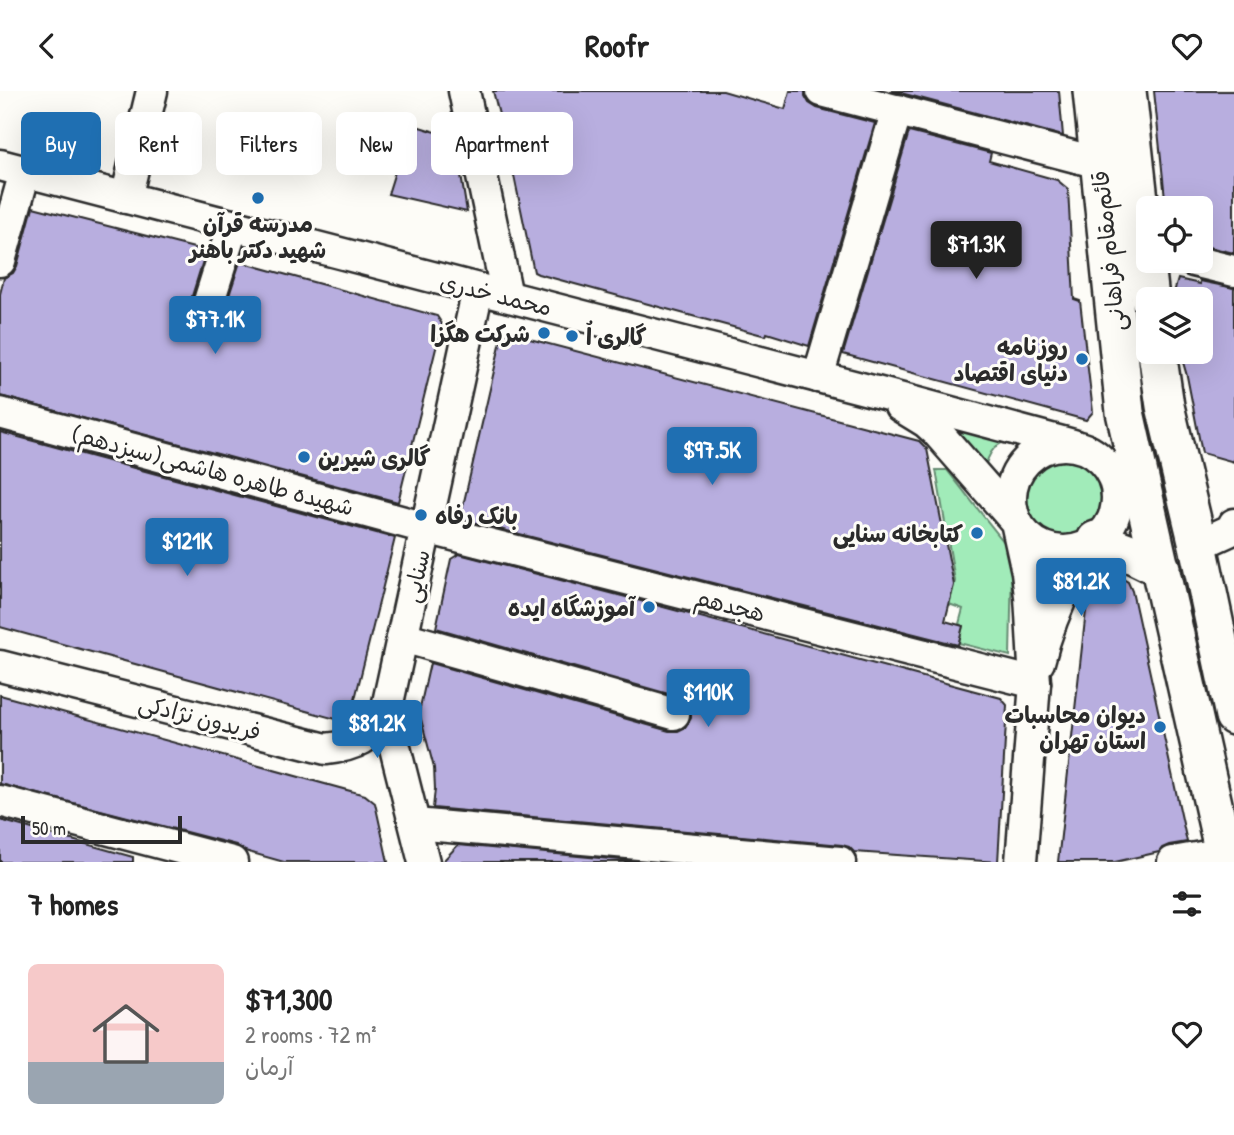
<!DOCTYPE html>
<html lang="en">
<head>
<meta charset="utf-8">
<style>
	body { margin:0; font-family:"Patrick Hand","Playpen Sans Arabic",sans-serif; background:#f2f2f2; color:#222; height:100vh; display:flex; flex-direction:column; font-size:26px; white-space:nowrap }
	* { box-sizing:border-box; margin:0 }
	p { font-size:23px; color:#767676 }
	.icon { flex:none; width:38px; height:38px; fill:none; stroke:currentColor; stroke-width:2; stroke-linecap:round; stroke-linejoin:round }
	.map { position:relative; height:771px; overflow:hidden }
	.side { display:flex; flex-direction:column; background:#fff; flex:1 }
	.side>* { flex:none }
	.top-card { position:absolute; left:21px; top:21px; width:700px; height:63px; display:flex; gap:14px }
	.buttons { position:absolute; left:1136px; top:105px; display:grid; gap:14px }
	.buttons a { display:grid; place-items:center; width:77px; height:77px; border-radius:10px; background:#fff; box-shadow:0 7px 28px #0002; font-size:35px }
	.scale { position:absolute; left:21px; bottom:18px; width:161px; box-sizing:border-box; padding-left:7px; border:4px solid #2b2b2b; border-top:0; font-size:19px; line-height:24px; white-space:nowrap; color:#2b2b2b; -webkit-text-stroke:5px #fdfcf7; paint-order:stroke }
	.price { position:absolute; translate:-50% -60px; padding:0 16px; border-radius:7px; background:#1f6fb2; color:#fff; font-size:23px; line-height:46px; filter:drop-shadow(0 2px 4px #0008) }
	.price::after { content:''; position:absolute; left:50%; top:42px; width:21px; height:16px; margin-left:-10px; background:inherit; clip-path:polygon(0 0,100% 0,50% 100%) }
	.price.selected { background:#222; color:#fff }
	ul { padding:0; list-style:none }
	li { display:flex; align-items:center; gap:21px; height:175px; padding:0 28px }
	li span { display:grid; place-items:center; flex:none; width:196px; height:140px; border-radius:10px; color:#555 }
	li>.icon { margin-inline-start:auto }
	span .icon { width:84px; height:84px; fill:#fffc; stroke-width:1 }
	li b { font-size:30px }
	h2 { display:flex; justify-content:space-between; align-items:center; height:84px; padding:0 28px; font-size:30px }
	.pill { padding:0 24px; border-radius:10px; background:#fff; box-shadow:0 7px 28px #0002; font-size:24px; line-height:63px }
	.pill.selected { background:#1f6fb2; color:#fff }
	header { display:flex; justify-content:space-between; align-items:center; height:91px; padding:0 28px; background:#fff; font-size:32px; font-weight:800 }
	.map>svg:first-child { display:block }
</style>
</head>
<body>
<header><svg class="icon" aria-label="back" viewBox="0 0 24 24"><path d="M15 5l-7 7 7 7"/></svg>Roofr<svg class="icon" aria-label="heart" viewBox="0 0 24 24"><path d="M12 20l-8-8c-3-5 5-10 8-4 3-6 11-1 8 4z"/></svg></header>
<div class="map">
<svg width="1234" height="771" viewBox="0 0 1234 771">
	<rect width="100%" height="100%" fill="#fdfcf7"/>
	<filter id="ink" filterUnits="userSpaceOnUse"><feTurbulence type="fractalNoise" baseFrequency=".0143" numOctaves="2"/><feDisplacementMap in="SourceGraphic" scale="14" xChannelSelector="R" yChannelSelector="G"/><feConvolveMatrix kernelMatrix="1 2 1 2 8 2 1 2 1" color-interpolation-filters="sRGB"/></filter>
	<g filter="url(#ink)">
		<g fill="#a1ebb9" stroke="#668b72" stroke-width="2">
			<path d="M 930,319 L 1021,343 C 993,355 991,355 982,384 Z"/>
			<circle cx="1060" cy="405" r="43"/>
			<path d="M 936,379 L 947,379 L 1007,455 L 1012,474 L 1010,565 L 959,552 L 963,535 L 959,533 L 963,518 L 949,513 L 955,490 Z"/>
		</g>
		<g fill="#b8aedf" stroke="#2b2b2b" stroke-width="2">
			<path d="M 493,0 L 723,0 L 785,18 L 790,0 L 805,0 L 805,5 L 809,12 L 817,17 L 875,32 L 809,255 L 767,242 L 766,245 L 538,183 L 534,181 L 512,75 Z"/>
			<path d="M 892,0 L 1059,0 L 1063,45 L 901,2 Z"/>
			<path d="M 1154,0 L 1234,0 L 1234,162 L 1200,154 L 1200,117 L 1166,117 Z"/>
			<path d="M 410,33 L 455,47 L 467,121 L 388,103 Z"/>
			<path d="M 909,41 L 991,62 L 989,70 L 1057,89 L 1068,98 L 1074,208 L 1080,210 L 1093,321 L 1086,329 L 843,263 Z"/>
			<path d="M 33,116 L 206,160 L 189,215 L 189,223 L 193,231 L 201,237 L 210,237 L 218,232 L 222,226 L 240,171 L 437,225 L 442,233 L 398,411 L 0,305 L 0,203 L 4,187 L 13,182 L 17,175 Z"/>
			<path d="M 1178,188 L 1200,193 L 1200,190 L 1234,197 L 1234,371 L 1202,362 L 1187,285 L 1180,261 L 1200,261 L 1200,208 L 1172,208 Z"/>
			<path d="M 503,241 L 919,350 L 927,358 L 954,494 L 945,530 L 963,535 L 958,554 L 460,428 Z"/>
			<path d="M 0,341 L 395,447 L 351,624 L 343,630 L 0,536 Z"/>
			<path d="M 459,463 L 626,506 L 1001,607 L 1007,614 L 998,771 L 854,761 L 849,756 L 842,754 L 433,717 L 435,698 L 434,677 L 419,621 L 430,572 L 669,640 L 678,640 L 686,636 L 691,627 L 691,618 L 687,611 L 679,606 L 436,537 L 451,468 Z"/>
			<path d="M 1118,485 L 1128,491 L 1132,500 L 1187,751 L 1169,754 L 1162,757 L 1159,761 L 1115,771 L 1058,771 L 1088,502 L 1095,491 L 1103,486 Z"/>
			<path d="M 0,604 L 365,704 L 375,712 L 388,771 L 284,771 L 245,760 L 236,754 L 0,693 Z"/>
			<path d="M 0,729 L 133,766 L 133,771 L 0,771 Z"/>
			<path d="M 458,754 L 643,771 L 442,771 Z"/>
		</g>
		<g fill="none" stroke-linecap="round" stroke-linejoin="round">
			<defs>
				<g id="minor">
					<path d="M 464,0 L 507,205"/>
					<path d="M 822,0 L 1099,72"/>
					<path d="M 0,74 L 880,302 L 1073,354"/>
					<path d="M 126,107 L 152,0"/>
					<path d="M 0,170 L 25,81"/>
					<path d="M 1193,170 L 1234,180"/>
					<path d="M 206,220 L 233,134"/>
					<path d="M 818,286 L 897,19"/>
					<path d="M 900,315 L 926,331 L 937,341 L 1016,431 L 1027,481 L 1030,505 L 1035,592 L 1021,771"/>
					<path d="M 0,322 L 426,437 L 1035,592"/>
					<circle cx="1064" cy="407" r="53"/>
					<path d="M 1198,454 L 1231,439 L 1234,433"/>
					<path d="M 403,546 L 674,623"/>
					<path d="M 1039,571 C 1046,542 1058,512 1071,487 C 1078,474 1088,462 1096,449"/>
					<path d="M 0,575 L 326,658 C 354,655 373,647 386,621"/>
					<path d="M 0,710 L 232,771"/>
					<path d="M 415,733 L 840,771"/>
					<path d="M 424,771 L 386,621 L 478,198"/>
					<path d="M 1173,771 L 1224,762"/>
				</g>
				<g id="major">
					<path d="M 1092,0 L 1125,321 L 1226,771"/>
					<path d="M 1127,0 L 1150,208"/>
					<path d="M 1157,261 L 1165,315 L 1198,454 L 1234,625"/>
					<path d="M 1096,449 L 1128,461 L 1161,477"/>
				</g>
			</defs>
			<use href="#minor" stroke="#2b2b2b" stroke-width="35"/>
			<use href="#major" stroke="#2b2b2b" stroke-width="42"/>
			<use href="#minor" stroke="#fdfcf7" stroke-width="30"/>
			<use href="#major" stroke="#fdfcf7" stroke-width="37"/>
		</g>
	</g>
	<g fill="#1f6fb2" stroke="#fdfcf7" stroke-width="2.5">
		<circle cx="258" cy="107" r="7"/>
		<circle cx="544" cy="242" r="7"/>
		<circle cx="572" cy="245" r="7"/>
		<circle cx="1082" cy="268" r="7"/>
		<circle cx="304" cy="366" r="7"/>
		<circle cx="421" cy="424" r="7"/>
		<circle cx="977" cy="442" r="7"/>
		<circle cx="649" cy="516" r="7"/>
		<circle cx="1160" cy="636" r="7"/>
	</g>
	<g text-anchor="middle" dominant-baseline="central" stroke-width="6" stroke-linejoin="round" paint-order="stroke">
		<g font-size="23" font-weight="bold" fill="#2b2b2b" stroke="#fdfcf7" text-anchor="end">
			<text x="258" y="132" text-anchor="middle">مدرسه قرآن<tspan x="258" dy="26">شهید دکتر باهنر</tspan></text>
			<text x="530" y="242">شرکت هگزا</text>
			<text x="586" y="245" text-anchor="start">گالری اُ</text>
			<text x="1068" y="255">روزنامه<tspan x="1068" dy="26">دنیای اقتصاد</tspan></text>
			<text x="318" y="366" text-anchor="start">گالری شیرین</text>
			<text x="435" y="424" text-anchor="start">بانک رفاه</text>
			<text x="963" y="442">كتابخانه سنایی</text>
			<text x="635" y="516">آموزشگاه ایده</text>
			<text x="1146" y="623">دیوان محاسبات<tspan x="1146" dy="26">استان تهران</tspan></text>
		</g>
		<g font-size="23" fill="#2b2b2b" stroke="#fdfcf7">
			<text transform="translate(1108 160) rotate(-96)">قائم‌مقام فراهانی</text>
			<text transform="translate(496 203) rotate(14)">محمد خدری</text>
			<text transform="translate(213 379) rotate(15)">شهیده طاهره هاشمی(سیزدهم)</text>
			<text transform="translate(416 485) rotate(-78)">سنایی</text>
			<text transform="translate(730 514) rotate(14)">هجدهم</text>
			<text transform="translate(200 626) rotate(14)">فریدون نژادکی</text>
		</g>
	</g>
</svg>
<div class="buttons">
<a><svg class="icon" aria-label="locate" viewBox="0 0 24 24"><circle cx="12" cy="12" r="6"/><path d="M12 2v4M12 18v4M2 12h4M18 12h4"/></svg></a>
<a><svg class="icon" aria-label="layers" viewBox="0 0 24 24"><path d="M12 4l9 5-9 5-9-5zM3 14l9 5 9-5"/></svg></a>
</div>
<div class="scale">50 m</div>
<b class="price selected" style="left:976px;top:190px">$71.3K</b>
<b class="price" style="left:215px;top:265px">$77.1K</b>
<b class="price" style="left:712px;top:396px">$97.5K</b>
<b class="price" style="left:187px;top:487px">$121K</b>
<b class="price" style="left:1081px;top:527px">$81.2K</b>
<b class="price" style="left:708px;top:638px">$110K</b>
<b class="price" style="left:377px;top:669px">$81.2K</b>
<div class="top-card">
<a class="pill selected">Buy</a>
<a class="pill">Rent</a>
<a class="pill">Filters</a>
<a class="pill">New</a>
<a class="pill">Apartment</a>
</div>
</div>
<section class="side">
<h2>7 homes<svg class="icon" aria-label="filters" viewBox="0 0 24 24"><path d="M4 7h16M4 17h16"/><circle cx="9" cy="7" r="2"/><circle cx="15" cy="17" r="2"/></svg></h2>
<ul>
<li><span style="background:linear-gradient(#f6c9c9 70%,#9aa5b1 0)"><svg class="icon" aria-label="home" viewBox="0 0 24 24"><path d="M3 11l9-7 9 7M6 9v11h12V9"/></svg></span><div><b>$71,300</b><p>2 rooms · 72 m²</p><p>آرمان</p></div><svg class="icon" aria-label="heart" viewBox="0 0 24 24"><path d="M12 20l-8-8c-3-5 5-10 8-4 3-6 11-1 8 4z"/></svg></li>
</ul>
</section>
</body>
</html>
